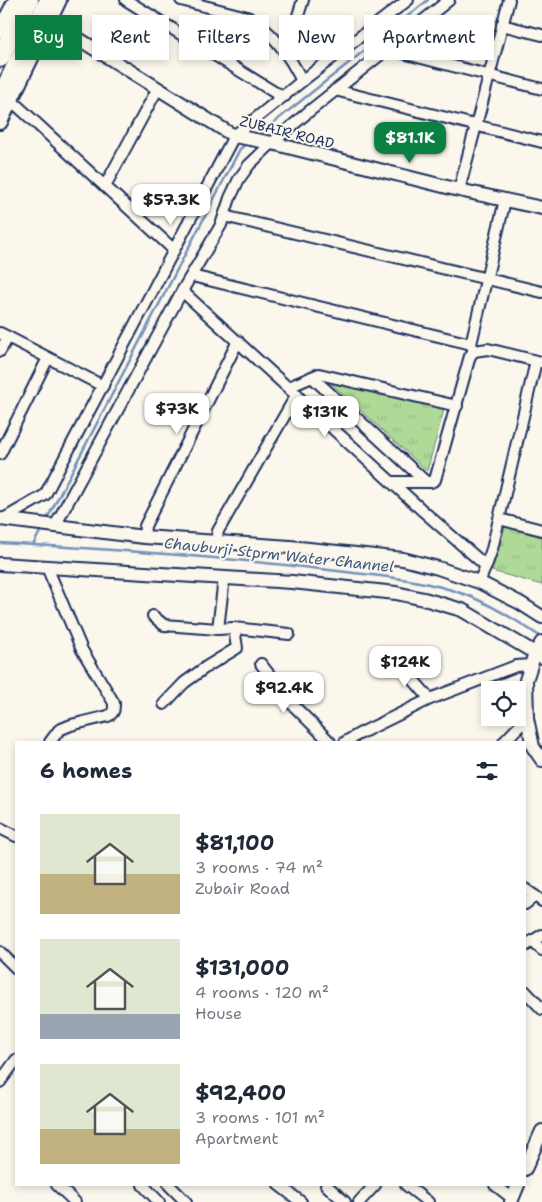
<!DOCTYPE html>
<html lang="en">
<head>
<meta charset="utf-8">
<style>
	body { margin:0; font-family:"Shantell Sans",sans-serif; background:#f6f6f7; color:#1f2937; height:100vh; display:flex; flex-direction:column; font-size:19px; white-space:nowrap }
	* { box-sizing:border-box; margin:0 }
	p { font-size:16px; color:#747a83 }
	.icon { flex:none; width:28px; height:28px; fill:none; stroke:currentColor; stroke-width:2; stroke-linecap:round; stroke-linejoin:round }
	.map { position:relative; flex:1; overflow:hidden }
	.panel { position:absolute; left:15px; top:741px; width:511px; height:445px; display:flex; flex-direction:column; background:#fff; border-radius:0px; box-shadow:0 2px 8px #0003 }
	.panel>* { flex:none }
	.guide { position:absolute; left:15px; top:15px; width:512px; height:45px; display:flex; gap:10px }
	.controls { position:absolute; left:481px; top:681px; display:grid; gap:10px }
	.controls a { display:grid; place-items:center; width:45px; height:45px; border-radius:0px; background:#fff; box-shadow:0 2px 8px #0003; font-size:25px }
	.price { position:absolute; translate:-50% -42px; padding:0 11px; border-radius:10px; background:#fff; color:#222; font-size:16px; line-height:32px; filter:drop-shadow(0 1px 2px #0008) }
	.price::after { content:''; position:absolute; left:50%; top:30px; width:15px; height:11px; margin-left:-8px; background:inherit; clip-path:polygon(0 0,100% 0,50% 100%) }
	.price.active { background:#0b8043; color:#fff }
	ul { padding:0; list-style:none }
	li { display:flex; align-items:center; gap:15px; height:125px; padding:0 25px }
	li span { display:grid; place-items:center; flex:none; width:140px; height:100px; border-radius:0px; color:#555 }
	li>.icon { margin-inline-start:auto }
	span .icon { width:60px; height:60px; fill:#fffc; stroke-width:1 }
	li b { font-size:21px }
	h2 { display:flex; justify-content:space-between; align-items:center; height:60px; padding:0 25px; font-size:21px }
	.chip { padding:0 18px; border-radius:0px; background:#fff; box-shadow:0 2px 8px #0003; font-size:18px; line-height:45px }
	.chip.active { background:#0b8043; color:#fff }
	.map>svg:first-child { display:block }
</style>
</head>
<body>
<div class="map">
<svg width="542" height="1202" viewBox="0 0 542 1202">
	<defs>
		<pattern id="park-tufts" width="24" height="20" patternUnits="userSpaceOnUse" patternTransform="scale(1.25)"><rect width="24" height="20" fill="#aed997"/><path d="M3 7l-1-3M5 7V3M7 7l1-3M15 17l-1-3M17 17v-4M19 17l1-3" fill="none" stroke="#95bb85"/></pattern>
	</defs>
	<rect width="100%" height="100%" fill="#fbf7ec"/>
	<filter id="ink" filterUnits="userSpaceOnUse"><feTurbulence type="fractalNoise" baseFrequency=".02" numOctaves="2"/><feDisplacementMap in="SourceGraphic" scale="10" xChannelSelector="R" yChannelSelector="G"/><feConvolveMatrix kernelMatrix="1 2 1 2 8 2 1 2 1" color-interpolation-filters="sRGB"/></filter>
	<g filter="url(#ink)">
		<g fill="url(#park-tufts)" stroke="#64847a">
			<path d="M 325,378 L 445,406 L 427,471 Z"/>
			<path d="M 505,527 L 542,537 L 542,585 L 492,571 Z"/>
		</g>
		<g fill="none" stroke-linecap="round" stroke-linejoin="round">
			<g stroke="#7392ba" stroke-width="2.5">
				<path d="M 258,135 L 428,0"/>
				<path d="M 46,521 L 240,149 L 247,143"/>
				<path d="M 0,543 C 107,549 214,556 320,569 C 370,575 422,578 469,596 C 494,606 519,622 541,637"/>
				<path d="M 33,545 L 42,528"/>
			</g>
			<defs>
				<g id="minor">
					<path d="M 126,0 L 274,92 L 285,96"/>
					<path d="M 181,0 L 247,17 C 273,31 289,55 302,81"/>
					<path d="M 502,25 L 542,35"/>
					<path d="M 387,49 L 542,89"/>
					<path d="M 286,53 L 303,0"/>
					<path d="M 335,90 L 542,142"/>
					<path d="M 11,100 L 173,249"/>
					<path d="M 105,186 L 158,88"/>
					<path d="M 459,190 L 509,0"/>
					<path d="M 224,216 L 542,292"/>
					<path d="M 192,276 L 471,344"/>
					<path d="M 182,291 L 423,511 L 486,566 L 479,582"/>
					<path d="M 0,333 L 103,386"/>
					<path d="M 0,351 L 8,337"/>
					<path d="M 474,351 L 488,349 L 541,362"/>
					<path d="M 312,377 L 426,482"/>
					<path d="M 289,387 L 319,374 L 457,406"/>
					<path d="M 0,454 L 48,358"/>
					<path d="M 392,482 L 431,482 L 435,480 L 470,356 L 474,351 L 471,344 L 505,200"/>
					<path d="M 5,518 L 45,495 L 234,136 L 302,81 L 408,0"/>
					<path d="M 499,519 L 542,530"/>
					<path d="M 55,526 L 182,291 L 221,225 L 230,198 L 239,179 L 249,165 L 272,143 L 307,113 L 449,0"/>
					<path d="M 144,537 L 145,526 L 238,341"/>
					<path d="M 216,542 L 218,531 L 297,394"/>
					<path d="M 486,566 L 492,549 L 536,361"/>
					<path d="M 47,567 L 82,650 L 114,703 C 114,710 114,713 108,716 L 71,725 L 59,730 L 50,742"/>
					<path d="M 153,616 L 164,625 L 218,629 L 234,628 L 289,634"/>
					<path d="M 218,629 L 224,578"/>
					<path d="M 397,661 L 430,699"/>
					<path d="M 261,664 L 292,704 L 330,742"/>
					<path d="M 164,704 L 184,683 L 206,667 L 237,648 L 234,628"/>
					<path d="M 345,742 L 359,734 L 430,699 L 516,666 L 531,665"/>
					<path d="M 504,742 L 527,718"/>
					<path d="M 0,828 L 16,836"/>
					<path d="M 525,889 L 542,901"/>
					<path d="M 525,904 L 535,896"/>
					<path d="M 532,941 L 542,950"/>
					<path d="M 525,946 L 542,935"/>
					<path d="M 0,952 L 16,968"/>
					<path d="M 525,991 L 542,1009"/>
					<path d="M 0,1082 L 16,1060"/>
					<path d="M 57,1185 L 75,1202"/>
					<path d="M 143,1185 L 159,1202"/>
					<path d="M 169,1185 L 186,1202"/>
					<path d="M 279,1185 L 301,1202"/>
					<path d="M 326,1185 L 345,1202"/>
					<path d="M 406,1185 L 428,1202"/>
					<path d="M 495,1185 L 512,1198"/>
					<path d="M 359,1202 L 375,1185"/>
				</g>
				<g id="tertiary">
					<path d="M 50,21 L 234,136 L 272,143 L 459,190 L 542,208"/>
					<path d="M 0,519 L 144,537 L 290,547 L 403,559 L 438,568 L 479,582 L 520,603 L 542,617"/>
					<path d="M 0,564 L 292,582 L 396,593 L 424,599 L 462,610 L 542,657"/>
					<path d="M 542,642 L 535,653 L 526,680 L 527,718 L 533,747 L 542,760"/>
					<path d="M 525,1169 L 542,1131"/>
					<path d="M 511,1202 L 518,1185"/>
				</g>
				<g id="secondary">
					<path d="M 0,31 L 16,0"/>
					<path d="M 0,122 L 59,0"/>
				</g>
				<g id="motorway">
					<path d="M 0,58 L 29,0"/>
					<path d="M 0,98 L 49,0"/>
				</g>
			</defs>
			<use href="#minor" stroke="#1b2f5e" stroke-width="14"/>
			<use href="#tertiary" stroke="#1b2f5e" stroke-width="16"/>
			<use href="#secondary" stroke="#1b2f5e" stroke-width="18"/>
			<use href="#motorway" stroke="#1b2f5e" stroke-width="21"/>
			<use href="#minor" stroke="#fbf7ec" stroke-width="10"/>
			<use href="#tertiary" stroke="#fbf7ec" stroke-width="12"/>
			<use href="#secondary" stroke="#fbf7ec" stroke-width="14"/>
			<use href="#motorway" stroke="#fbf7ec" stroke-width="18"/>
		</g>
	</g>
	<g text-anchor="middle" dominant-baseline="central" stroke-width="4" stroke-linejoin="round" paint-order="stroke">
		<g font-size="14" fill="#1b2f5e" stroke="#fbf7ec">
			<text transform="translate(287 132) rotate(14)">ZUBAIR ROAD</text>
		</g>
		<g font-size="15" font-style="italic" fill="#405884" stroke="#fbf7ec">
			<text transform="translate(279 555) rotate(6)">Chauburji Stprm Water Channel</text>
		</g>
	</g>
</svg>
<div class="controls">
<a><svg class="icon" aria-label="locate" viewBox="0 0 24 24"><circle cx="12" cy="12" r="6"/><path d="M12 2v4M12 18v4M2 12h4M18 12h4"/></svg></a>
</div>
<b class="price active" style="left:410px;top:164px">$81.1K</b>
<b class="price" style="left:171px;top:226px">$57.3K</b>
<b class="price" style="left:177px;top:435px">$73K</b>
<b class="price" style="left:325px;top:438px">$131K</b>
<b class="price" style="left:405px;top:688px">$124K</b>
<b class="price" style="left:284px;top:714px">$92.4K</b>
<div class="guide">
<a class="chip active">Buy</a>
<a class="chip">Rent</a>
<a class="chip">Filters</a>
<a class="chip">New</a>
<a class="chip">Apartment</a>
</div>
<section class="panel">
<h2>6 homes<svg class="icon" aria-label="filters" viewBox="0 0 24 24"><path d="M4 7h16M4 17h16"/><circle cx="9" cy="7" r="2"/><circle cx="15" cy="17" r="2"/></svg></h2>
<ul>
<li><span style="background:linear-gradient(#dfe7d0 60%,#c2b280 0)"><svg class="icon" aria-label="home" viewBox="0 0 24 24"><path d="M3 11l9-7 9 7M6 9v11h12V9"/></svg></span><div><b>$81,100</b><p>3 rooms · 74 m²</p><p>Zubair Road</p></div></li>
<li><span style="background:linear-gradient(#dfe7d0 75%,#9aa5b1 0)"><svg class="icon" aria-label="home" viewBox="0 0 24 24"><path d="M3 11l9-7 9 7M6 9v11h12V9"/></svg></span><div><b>$131,000</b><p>4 rooms · 120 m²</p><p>House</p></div></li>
<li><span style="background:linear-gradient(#dfe7d0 65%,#c2b280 0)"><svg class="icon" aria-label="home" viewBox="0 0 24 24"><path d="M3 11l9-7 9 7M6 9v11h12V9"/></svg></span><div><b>$92,400</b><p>3 rooms · 101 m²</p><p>Apartment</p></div></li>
</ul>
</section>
</div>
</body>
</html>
